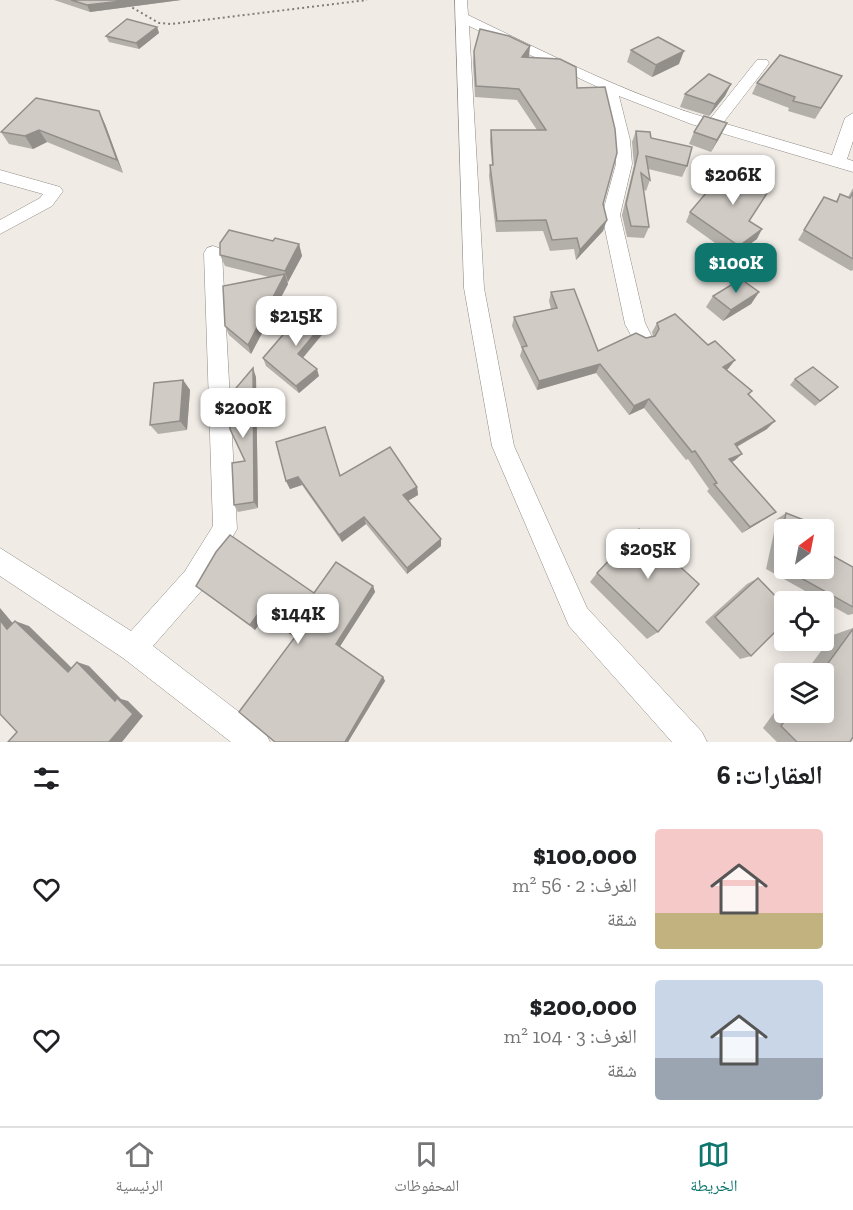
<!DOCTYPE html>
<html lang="ar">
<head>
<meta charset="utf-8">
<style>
	body { margin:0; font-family:"Zilla Slab","Noto Naskh Arabic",serif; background:#f2f2f2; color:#202124; direction:rtl; height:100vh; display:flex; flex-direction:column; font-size:22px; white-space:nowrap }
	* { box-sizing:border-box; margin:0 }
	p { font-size:20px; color:#757577 }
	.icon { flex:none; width:33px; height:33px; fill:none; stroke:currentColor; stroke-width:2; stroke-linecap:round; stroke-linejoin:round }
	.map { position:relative; height:742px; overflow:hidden; direction:ltr }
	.sheet { display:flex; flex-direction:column; background:#fff; flex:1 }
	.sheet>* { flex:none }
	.needle { width:39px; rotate:32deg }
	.fabs { position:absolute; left:774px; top:519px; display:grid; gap:12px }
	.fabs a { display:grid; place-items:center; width:60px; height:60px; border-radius:6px; background:#fff; box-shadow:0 3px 15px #0003; font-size:30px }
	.price { position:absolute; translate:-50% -51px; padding:0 14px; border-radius:12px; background:#fff; color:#222; font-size:20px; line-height:39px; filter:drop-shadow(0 2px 3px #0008) }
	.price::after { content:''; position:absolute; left:50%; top:36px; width:18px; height:14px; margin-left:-9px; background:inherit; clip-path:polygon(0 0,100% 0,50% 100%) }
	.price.current { background:#0f766e; color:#fff }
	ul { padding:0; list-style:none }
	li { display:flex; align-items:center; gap:18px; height:150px; padding:0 30px }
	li+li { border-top:2px solid #e0e0e0 }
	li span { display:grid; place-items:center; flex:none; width:168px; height:120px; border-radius:6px; color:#555 }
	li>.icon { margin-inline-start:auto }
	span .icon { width:72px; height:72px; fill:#fffc; stroke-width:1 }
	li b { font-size:26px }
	h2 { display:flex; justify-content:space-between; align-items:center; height:72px; padding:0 30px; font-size:26px }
	.menu { display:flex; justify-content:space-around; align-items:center; height:84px; border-top:2px solid #e0e0e0; background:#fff; font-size:16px; color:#757577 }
	.menu a { display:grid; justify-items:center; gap:3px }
	.menu .current { color:#0f766e }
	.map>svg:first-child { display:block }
</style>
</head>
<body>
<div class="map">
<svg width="853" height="742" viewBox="0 0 853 742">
	<rect width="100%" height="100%" fill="#f0ebe5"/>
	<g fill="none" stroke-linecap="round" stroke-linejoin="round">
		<defs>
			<g id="street">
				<path d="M 455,0 L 467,0 L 468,15 C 547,53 626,94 710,119 L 757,60 L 767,60 L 769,63 L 767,66 L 723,123 L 832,155 L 845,118 L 853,113 L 853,141 L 847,159 L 853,161 L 853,172 L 691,124 L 619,96 L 630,140 L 632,164 L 620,215 L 645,323 L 652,337 L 649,343 L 642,345 L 635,343 L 625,324 L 602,215 L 616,164 L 614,140 L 602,89 L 469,26 L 484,288 L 514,446 L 587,608 L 702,732 L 707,742 L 672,742 L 569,626 L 492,446 L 464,288 Z"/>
				<path d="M 0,170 L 60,187 L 63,191 L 52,206 L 0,234 L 0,220 L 40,198 L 43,194 L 0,182 Z"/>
				<path d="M 213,246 L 219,248 L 222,253 L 237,529 L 203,589 L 153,646 L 265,732 L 270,742 L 231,742 L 123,658 L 0,576 L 0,548 L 131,631 L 185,571 L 213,526 L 204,253 L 207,248 Z"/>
			</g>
		</defs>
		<use href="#street" stroke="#8f8b85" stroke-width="1"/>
		<path stroke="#817e7a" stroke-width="2" stroke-dasharray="2 3" stroke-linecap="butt" d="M 128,5 L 159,23 L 171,24 L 367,0"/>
		<use href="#street" fill="#fff" fill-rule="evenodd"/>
	</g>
	<g fill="#b3afa9">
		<path d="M 54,0 L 181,0 L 90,12 Z"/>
		<path d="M 157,27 L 159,33 L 139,49 L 109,42 L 106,36 Z"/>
		<path d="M 631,50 L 679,64 L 652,77 L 627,62 Z"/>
		<path d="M 474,51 L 529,57 L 528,58 L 577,88 L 603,204 L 603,231 L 576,260 L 574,249 L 550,251 L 543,231 L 496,232 L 489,176 L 490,165 L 492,165 L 490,141 L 491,130 L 537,130 L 517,100 L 475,97 L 473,63 Z"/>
		<path d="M 842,76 L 815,119 L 788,111 L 789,108 L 752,94 L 757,83 Z"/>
		<path d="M 731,84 L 725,96 L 709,116 L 680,107 L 685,94 Z"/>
		<path d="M 105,124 L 123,173 L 47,142 L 33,149 L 9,144 L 1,132 Z"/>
		<path d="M 636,131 L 651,138 L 687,166 L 682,177 L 648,169 L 650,180 L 646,191 L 643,189 L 649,227 L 644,238 L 627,237 L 622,215 L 634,165 L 632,142 Z"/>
		<path d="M 694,132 L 721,135 L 711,152 L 689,144 Z"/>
		<path d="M 853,188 L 853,270 L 851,271 L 798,240 L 824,197 L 836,201 L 840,194 L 848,197 Z"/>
		<path d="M 690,212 L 750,221 L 757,239 L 733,256 L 686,222 Z"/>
		<path d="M 273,241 L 299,244 L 302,256 L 288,282 L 287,282 L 288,284 L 251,354 L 229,335 L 225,326 L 269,277 L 225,266 L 220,255 Z"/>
		<path d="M 551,292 L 598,351 L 653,336 L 652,332 L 657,323 L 708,345 L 735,360 L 727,370 L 752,391 L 749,395 L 767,429 L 737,447 L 742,454 L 732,462 L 776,512 L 742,533 L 707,491 L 709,489 L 688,459 L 686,460 L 644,408 L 629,415 L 596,373 L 537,390 L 520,356 L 522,349 L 512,326 L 514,317 L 551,309 L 549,301 Z"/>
		<path d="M 759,292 L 751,304 L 723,321 L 706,307 L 713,296 Z"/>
		<path d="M 328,318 L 330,325 L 303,358 L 319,376 L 299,393 L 266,366 L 263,358 Z"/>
		<path d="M 256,377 L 258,508 L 238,512 L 234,505 L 245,461 L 231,394 Z"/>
		<path d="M 795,379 L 838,387 L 815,406 L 790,385 Z"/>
		<path d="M 183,380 L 190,390 L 187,430 L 158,434 L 150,425 Z"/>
		<path d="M 276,442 L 340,476 L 417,487 L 418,495 L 408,501 L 441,546 L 407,574 L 366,524 L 342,542 L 302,485 L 290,489 L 286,481 Z"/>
		<path d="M 786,513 L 784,568 L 853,567 L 853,614 L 848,615 L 766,569 L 777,519 Z"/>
		<path d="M 597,573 L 658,632 L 647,639 L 590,582 Z"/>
		<path d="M 758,578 L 751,656 L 740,659 L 705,622 L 747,584 Z"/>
		<path d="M 373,586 L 375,592 L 340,646 L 383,677 L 385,681 L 348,742 L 275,742 L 295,637 L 265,616 L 255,630 L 204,592 L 314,593 Z"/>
		<path d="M 853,628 L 850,742 L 777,742 L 763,728 L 784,699 L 784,712 L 824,712 L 824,674 L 804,674 L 833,635 Z"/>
	</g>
	<g fill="#928e8a">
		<path d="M 130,0 L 181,0 L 90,12 L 87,5 Z"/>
		<path d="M 157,27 L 159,33 L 139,49 L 136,43 Z"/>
		<path d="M 530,46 L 529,57 L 521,68 L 522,57 Z"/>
		<path d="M 684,51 L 679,64 L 652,77 L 656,65 Z"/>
		<path d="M 731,84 L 725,96 L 709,116 L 715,104 Z"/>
		<path d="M 99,111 L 105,124 L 123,173 L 117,160 Z"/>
		<path d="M 727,123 L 721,135 L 711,152 L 717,140 Z"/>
		<path d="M 39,130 L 47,142 L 33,149 L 25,136 Z"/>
		<path d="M 607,220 L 603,231 L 576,260 L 580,250 Z"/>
		<path d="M 762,229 L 757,239 L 733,256 L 739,246 Z"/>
		<path d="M 299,244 L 302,256 L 288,282 L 285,271 Z"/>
		<path d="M 285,274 L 288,284 L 251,354 L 248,345 Z"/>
		<path d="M 759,292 L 751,304 L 723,321 L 731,310 Z"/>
		<path d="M 328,318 L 330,325 L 300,361 L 298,354 Z"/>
		<path d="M 735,360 L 728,369 L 716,376 L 723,367 Z"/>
		<path d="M 600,364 L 596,373 L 537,390 L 539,381 Z"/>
		<path d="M 253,368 L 256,377 L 258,508 L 254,502 Z"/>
		<path d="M 317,369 L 319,376 L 299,393 L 296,386 Z"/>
		<path d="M 183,380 L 190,390 L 187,430 L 180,421 Z"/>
		<path d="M 649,399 L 644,408 L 629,415 L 634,406 Z"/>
		<path d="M 775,421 L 767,429 L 727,452 L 735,444 Z"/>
		<path d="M 742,454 L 734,461 L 722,466 L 729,459 Z"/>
		<path d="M 298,477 L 302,485 L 290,489 L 286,481 Z"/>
		<path d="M 417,487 L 418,495 L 404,503 L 403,495 Z"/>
		<path d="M 776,512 L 767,518 L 742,533 L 750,527 Z"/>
		<path d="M 364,517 L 366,524 L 342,542 L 339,535 Z"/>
		<path d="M 441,539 L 441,546 L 407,574 L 407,568 Z"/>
		<path d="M 373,586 L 375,592 L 339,648 L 336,644 Z"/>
		<path d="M 0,608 L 21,633 L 7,629 L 0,620 Z"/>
		<path d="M 260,611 L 265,616 L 255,630 L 250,625 Z"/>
		<path d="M 15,621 L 29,626 L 80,676 L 68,672 Z"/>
		<path d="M 77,662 L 89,666 L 121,699 L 128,701 L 143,716 L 122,742 L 109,742 L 115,701 Z"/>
		<path d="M 383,677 L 385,681 L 348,742 L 345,742 Z"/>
	</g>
	<g fill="#d0cbc5" stroke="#928e8a" stroke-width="1.5">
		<path d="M 71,0 L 130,0 L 87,5 Z"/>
		<path d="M 127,19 L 157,27 L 136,43 L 106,36 Z"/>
		<path d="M 480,29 L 509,36 L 530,46 L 522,57 L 560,59 L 576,67 L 577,88 L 605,87 L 615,129 L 617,153 L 603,204 L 607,220 L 580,250 L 577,238 L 552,240 L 546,220 L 497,221 L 490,165 L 493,165 L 491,130 L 546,130 L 519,89 L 476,86 L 474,51 Z"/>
		<path d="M 658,37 L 684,51 L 656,65 L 631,50 Z"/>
		<path d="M 780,55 L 842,76 L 821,108 L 793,101 L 795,97 L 757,83 Z"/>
		<path d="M 709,74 L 731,84 L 715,104 L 685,94 Z"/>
		<path d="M 36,98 L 99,111 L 117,160 L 39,130 L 25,136 L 1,132 Z"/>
		<path d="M 704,116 L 727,123 L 717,140 L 694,132 Z"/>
		<path d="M 636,131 L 650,132 L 651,138 L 692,147 L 687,166 L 646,156 L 650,180 L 641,173 L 649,227 L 631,226 L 626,204 L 638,153 Z"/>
		<path d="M 736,170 L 773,184 L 749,221 L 762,229 L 739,246 L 690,212 L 717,180 Z"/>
		<path d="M 853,192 L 853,259 L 804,230 L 824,197 L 837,202 L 840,194 L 850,198 Z"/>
		<path d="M 229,230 L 273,241 L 275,238 L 299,244 L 285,271 L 220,255 L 220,243 Z"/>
		<path d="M 285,274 L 248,345 L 225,326 L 223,286 Z"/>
		<path d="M 741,279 L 759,292 L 731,310 L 713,296 Z"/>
		<path d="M 574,289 L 598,351 L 636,333 L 646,338 L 655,336 L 659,329 L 657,323 L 675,314 L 708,345 L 715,341 L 735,360 L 723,367 L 752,391 L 748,394 L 775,421 L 735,444 L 742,454 L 729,459 L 776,512 L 750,527 L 714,484 L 717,483 L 695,451 L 692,452 L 649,399 L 634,406 L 600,364 L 539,381 L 522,347 L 527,346 L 514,317 L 557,308 L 551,292 Z"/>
		<path d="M 307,307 L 328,318 L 298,354 L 317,369 L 296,386 L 263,358 Z"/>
		<path d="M 813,367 L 838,387 L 820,401 L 795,379 Z"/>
		<path d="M 253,368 L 254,502 L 234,505 L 232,463 L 245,461 L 230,429 L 228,393 L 231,394 Z"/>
		<path d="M 183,380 L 180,421 L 150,425 L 154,383 Z"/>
		<path d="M 325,427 L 340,476 L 390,447 L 417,487 L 403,495 L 441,539 L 407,568 L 364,517 L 339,535 L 298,477 L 286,481 L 276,442 Z"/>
		<path d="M 786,513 L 804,520 L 802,530 L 784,530 L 784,568 L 824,568 L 824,551 L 853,567 L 853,607 L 776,564 Z"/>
		<path d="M 639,529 L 699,584 L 658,632 L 597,573 Z"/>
		<path d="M 230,535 L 314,593 L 336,562 L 373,586 L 336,644 L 383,677 L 345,742 L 275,742 L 239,712 L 295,637 L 260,611 L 250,625 L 196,586 L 216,552 Z"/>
		<path d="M 758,578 L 784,605 L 784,623 L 751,656 L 715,617 Z"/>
		<path d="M 0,620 L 7,629 L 15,621 L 68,672 L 77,662 L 115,701 L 117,698 L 133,714 L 109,742 L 8,742 L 17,732 L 0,714 Z"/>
		<path d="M 853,629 L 853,737 L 850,742 L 797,742 L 781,726 L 791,712 L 824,712 L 824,674 L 820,674 Z"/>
	</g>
</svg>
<div class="fabs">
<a><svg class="needle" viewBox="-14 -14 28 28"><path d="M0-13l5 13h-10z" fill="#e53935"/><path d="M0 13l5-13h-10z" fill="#757577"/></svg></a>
<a><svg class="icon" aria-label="locate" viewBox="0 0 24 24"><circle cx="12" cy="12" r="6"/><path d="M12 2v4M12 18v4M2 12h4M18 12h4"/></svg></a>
<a><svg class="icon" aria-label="layers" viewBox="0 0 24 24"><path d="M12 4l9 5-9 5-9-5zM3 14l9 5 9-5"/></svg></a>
</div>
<b class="price" style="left:733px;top:206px">$206K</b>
<b class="price current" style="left:736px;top:294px">$100K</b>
<b class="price" style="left:296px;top:347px">$215K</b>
<b class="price" style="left:243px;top:439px">$200K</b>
<b class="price" style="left:648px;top:580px">$205K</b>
<b class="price" style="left:298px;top:645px">$144K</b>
</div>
<section class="sheet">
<h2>العقارات: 6<svg class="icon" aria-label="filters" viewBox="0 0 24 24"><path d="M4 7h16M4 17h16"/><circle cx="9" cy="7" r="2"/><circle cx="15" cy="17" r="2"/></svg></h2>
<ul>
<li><span style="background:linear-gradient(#f6c9c9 70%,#c2b280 0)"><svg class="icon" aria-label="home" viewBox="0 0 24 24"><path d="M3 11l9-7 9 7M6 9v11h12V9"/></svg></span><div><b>$100,000</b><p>الغرف: 2 · 56 m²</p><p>شقة</p></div><svg class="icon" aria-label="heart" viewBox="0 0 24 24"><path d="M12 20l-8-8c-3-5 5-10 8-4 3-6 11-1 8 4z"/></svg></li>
<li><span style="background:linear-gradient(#c9d6e8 65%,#9aa5b1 0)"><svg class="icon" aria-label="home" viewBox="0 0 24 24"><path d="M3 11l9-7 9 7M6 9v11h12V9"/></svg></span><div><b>$200,000</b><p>الغرف: 3 · 104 m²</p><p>شقة</p></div><svg class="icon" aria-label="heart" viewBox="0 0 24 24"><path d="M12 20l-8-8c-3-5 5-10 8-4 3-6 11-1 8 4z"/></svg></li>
</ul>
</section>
<nav class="menu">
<a class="current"><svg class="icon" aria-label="map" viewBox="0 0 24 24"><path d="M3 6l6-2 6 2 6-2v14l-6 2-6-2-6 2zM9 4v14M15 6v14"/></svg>الخريطة</a>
<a><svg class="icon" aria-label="saved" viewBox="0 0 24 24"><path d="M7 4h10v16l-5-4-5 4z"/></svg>المحفوظات</a>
<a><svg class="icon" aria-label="home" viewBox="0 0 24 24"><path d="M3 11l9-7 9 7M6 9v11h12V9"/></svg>الرئيسية</a>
</nav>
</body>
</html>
